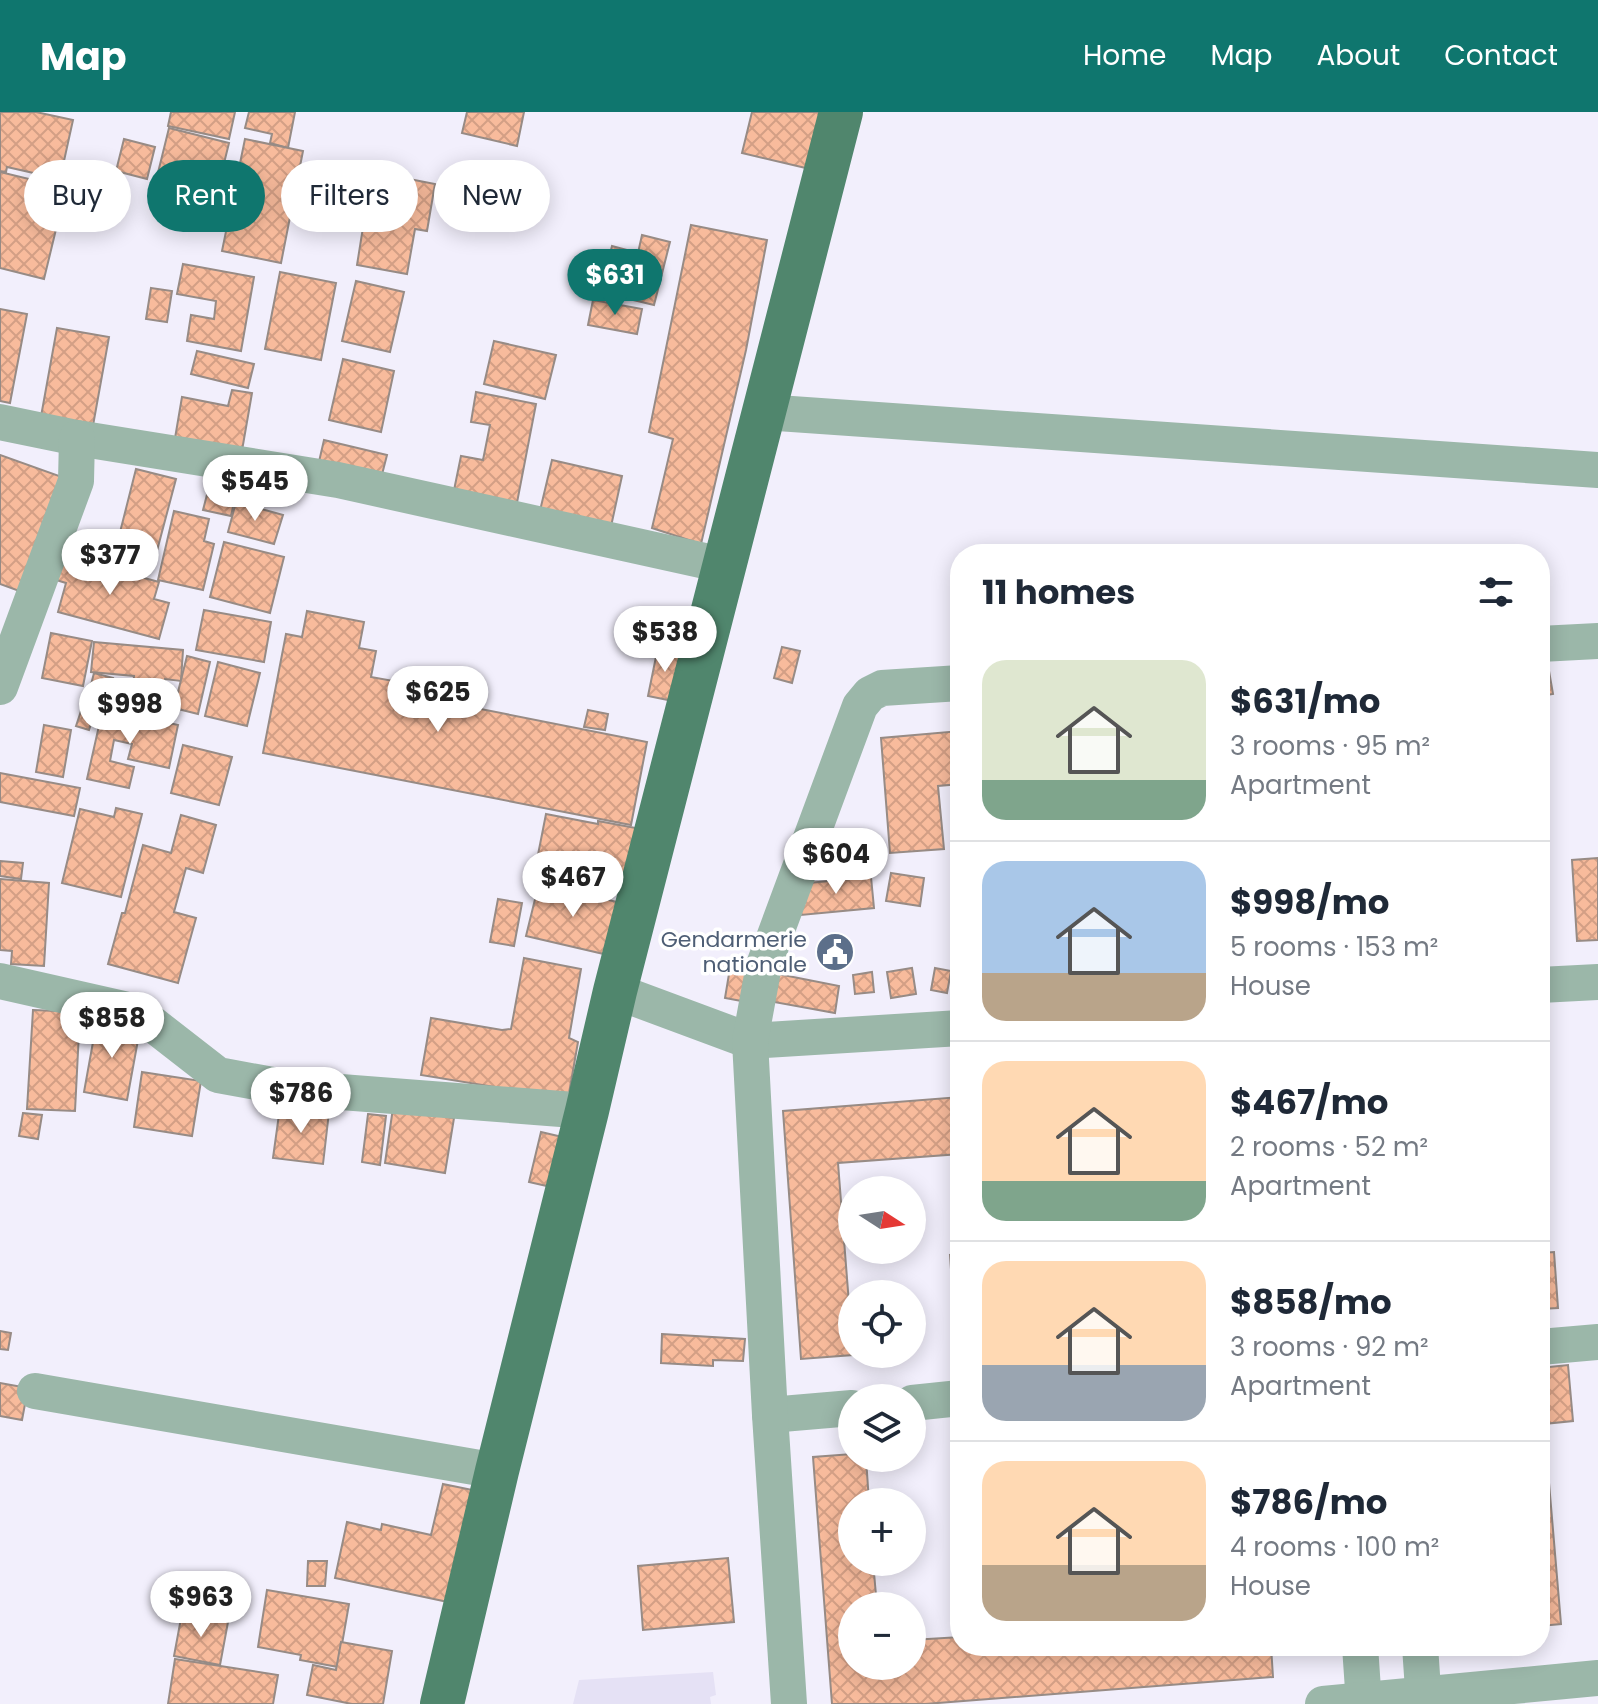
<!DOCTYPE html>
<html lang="en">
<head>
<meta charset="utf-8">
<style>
	body { margin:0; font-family:Poppins,sans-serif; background:#f6f6f7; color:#1f2937; height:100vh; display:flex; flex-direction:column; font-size:30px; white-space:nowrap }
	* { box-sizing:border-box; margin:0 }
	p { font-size:26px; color:#747a83 }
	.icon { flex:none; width:44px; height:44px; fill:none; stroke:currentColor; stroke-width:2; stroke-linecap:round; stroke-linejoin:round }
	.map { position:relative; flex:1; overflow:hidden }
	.details { position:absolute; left:950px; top:432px; width:600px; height:1112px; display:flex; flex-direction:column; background:#fff; border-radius:32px; box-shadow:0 4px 20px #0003 }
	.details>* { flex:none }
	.top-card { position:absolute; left:24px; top:48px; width:760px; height:72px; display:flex; gap:16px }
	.needle { width:52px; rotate:102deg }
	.controls { position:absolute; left:838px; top:1064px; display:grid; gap:16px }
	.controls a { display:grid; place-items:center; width:88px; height:88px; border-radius:50%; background:#fff; box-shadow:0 4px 20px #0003; font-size:40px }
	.price { position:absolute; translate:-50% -68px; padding:0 18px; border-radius:28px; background:#fff; color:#222; font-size:26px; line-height:52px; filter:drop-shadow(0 2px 4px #0008) }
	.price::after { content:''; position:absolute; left:50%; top:48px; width:24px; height:18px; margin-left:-12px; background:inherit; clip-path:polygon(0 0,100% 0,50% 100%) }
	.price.selected { background:#0f766e; color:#fff }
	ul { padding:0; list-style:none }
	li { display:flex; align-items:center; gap:24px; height:200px; padding:0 32px }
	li+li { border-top:2px solid #e0e1e3 }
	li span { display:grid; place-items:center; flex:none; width:224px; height:160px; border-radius:24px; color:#555 }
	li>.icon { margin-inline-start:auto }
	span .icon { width:96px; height:96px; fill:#fffc; stroke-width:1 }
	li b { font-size:34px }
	h2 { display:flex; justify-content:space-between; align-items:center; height:96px; padding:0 32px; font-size:34px }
	.tag { padding:0 28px; border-radius:36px; background:#fff; box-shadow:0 4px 20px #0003; font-size:28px; line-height:72px }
	.tag.selected { background:#0f766e; color:#fff }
	header { display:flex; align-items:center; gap:48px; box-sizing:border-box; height:112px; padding:0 40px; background:#0f766e; color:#fff }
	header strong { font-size:38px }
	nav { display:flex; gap:44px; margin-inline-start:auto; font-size:28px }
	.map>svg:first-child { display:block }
</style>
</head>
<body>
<header>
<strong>Map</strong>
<nav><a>Home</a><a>Map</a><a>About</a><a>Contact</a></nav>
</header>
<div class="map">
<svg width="1598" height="1592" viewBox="0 0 1598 1592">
	<defs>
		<pattern id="building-cross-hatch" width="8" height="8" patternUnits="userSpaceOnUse" patternTransform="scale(2)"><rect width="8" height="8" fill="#f8bb9c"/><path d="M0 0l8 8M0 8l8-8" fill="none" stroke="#d39f85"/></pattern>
	</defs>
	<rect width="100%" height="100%" fill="#f2effc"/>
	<path fill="#e5e1f5" d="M 713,1560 L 716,1583 L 710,1585 L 711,1592 L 573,1592 L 579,1568 Z"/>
	<g fill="url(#building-cross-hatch)" stroke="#978b85" stroke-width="2">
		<path d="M 0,0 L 36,0 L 73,8 L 60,67 L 7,55 L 6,60 L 0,59 Z"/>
		<path d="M 171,0 L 235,0 L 229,27 L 168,14 Z"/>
		<path d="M 249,0 L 295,0 L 288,36 L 270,31 L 272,22 L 245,16 Z"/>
		<path d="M 467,0 L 524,0 L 517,34 L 462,21 Z"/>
		<path d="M 752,0 L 825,0 L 810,57 L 742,41 Z"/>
		<path d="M 169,16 L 229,31 L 212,100 L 152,85 Z"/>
		<path d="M 124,27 L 155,35 L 147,67 L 116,59 Z"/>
		<path d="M 245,27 L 303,39 L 281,151 L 222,139 Z"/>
		<path d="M 0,60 L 66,76 L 44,167 L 0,156 Z"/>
		<path d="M 389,63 L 435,72 L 427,119 L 415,117 L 407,162 L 357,153 L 365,103 L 399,109 L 405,79 L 387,76 Z"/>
		<path d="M 691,113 L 767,128 L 746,238 L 701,432 L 652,416 L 673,327 L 649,320 Z"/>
		<path d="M 642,123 L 670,130 L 654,193 L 600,180 L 612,134 L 638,141 Z"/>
		<path d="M 183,152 L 254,165 L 241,239 L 187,229 L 191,203 L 214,207 L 216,189 L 177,182 Z"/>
		<path d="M 280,160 L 336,171 L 321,248 L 265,237 Z"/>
		<path d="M 356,169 L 404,180 L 390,240 L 342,229 Z"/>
		<path d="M 151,176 L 172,179 L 167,210 L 146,207 Z"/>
		<path d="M 593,188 L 642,197 L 637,222 L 588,213 Z"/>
		<path d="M 0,197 L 27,202 L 10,291 L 0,289 Z"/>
		<path d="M 57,216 L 109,225 L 92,319 L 40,310 Z"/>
		<path d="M 494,229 L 556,243 L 545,287 L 484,272 Z"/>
		<path d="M 197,239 L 254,252 L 248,276 L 191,262 Z"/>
		<path d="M 343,247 L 394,259 L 381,320 L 329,308 Z"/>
		<path d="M 232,278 L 252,281 L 240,350 L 173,338 L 182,285 L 228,294 Z"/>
		<path d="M 476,280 L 536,292 L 515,401 L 452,388 L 461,344 L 483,348 L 490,313 L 471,310 Z"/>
		<path d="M 324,328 L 387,343 L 377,382 L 315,367 Z"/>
		<path d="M 0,343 L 62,365 L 22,480 L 0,472 Z"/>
		<path d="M 552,348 L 622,364 L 610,419 L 539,403 Z"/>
		<path d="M 136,357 L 176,367 L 154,450 L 115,440 Z"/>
		<path d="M 209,375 L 236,381 L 231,404 L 203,398 Z"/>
		<path d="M 236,390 L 283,403 L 274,432 L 228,420 Z"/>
		<path d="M 174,399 L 209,407 L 204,429 L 214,432 L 203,478 L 158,468 Z"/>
		<path d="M 224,430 L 284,445 L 270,501 L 210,485 Z"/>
		<path d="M 59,443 L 159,470 L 154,487 L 169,491 L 159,527 L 58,500 L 66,471 L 53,467 Z"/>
		<path d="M 204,498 L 271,510 L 264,550 L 196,538 Z"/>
		<path d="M 307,499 L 364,510 L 359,536 L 376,539 L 371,565 L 432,576 L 430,587 L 647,630 L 631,713 L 263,641 L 286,522 L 302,525 Z"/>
		<path d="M 51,521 L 92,529 L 83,574 L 42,566 Z"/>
		<path d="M 94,530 L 183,538 L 181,569 L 165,567 L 163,597 L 131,594 L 134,564 L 91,560 Z"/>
		<path d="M 658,535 L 682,540 L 673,589 L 648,584 Z"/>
		<path d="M 782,535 L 800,539 L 792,571 L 774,566 Z"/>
		<path d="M 187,544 L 210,550 L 198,602 L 174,596 Z"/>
		<path d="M 218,550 L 260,561 L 247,614 L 205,604 Z"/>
		<path d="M 1549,559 L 1553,582 L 1540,584 L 1540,560 Z"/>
		<path d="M 94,561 L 113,566 L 106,593 L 87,588 Z"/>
		<path d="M 82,596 L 95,600 L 89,618 L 76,614 Z"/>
		<path d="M 103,596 L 178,613 L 169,656 L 128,647 L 132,632 L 114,628 L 110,649 L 134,655 L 129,676 L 87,667 Z"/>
		<path d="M 588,598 L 608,602 L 605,618 L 584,615 Z"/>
		<path d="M 44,613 L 71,618 L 63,665 L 36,660 Z"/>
		<path d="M 960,619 L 960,672 L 938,674 L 944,737 L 890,741 L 881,626 Z"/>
		<path d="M 183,633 L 232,645 L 219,693 L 171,681 Z"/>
		<path d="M 0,661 L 80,676 L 74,704 L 0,690 Z"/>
		<path d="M 116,696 L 142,702 L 121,785 L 62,771 L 80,697 L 114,705 Z"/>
		<path d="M 546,702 L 598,712 L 598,709 L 641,717 L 630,776 L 535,758 Z"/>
		<path d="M 181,703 L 216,713 L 203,761 L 186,756 L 174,800 L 196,806 L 178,871 L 108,852 L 122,801 L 125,801 L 143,733 L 171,741 Z"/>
		<path d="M 1598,746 L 1598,828 L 1577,829 L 1572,748 Z"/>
		<path d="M 0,749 L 23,751 L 21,767 L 0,764 Z"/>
		<path d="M 891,761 L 924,766 L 920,794 L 886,789 Z"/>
		<path d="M 871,765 L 874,796 L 801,803 L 798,772 Z"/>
		<path d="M 0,767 L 49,771 L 44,854 L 11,852 L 12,839 L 0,838 Z"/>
		<path d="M 539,771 L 621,791 L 608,843 L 526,824 Z"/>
		<path d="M 498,787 L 522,791 L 514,834 L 490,830 Z"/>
		<path d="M 524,846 L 581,857 L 569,926 L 578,930 L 568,987 L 421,963 L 431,906 L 502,918 L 511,917 Z"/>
		<path d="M 730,856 L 752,860 L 747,890 L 725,886 Z"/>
		<path d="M 912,856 L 916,882 L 891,886 L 887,860 Z"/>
		<path d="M 935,856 L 951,859 L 947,881 L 931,878 Z"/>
		<path d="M 768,860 L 839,874 L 835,901 L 763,888 Z"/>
		<path d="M 872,860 L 874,880 L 855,882 L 853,863 Z"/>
		<path d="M 33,898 L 80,900 L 75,999 L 27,997 Z"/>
		<path d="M 97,908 L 140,917 L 127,988 L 84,980 Z"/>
		<path d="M 142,960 L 201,969 L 192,1024 L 134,1015 Z"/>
		<path d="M 960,985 L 960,1042 L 838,1051 L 853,1243 L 801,1247 L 783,999 Z"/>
		<path d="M 280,995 L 329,1000 L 323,1052 L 273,1046 Z"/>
		<path d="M 393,996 L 454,1006 L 445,1061 L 385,1051 Z"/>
		<path d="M 23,1001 L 42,1003 L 38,1027 L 19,1024 Z"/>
		<path d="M 368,1002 L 386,1004 L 380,1053 L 362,1050 Z"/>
		<path d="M 541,1020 L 571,1027 L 560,1077 L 529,1070 Z"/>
		<path d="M 1554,1140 L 1558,1196 L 1540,1197 L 1540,1141 Z"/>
		<path d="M 960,1142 L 960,1229 L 956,1229 L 950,1143 Z"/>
		<path d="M 0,1219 L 11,1221 L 8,1238 L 0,1237 Z"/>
		<path d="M 662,1222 L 745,1227 L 743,1249 L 713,1248 L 713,1254 L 661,1251 Z"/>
		<path d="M 1568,1253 L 1573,1309 L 1544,1312 L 1561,1512 L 1540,1514 L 1540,1256 Z"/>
		<path d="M 0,1271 L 28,1276 L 22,1308 L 0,1304 Z"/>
		<path d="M 852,1342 L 852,1346 L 866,1346 L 869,1390 L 852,1390 L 852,1450 L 873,1450 L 877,1494 L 852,1494 L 852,1554 L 912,1554 L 912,1528 L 960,1525 L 960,1534 L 1271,1534 L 1273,1565 L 925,1592 L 832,1592 L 813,1345 Z"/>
		<path d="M 443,1372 L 487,1381 L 462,1493 L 335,1466 L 347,1410 L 381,1418 L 382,1412 L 431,1423 Z"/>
		<path d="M 728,1446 L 734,1510 L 643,1518 L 638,1454 Z"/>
		<path d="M 308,1449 L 327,1449 L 325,1474 L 307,1474 Z"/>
		<path d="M 267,1478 L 349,1492 L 338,1555 L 300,1548 L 301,1543 L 258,1535 Z"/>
		<path d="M 182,1501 L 228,1510 L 220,1553 L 174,1544 Z"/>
		<path d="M 341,1530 L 392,1539 L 383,1592 L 352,1592 L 307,1583 L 313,1553 L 336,1558 Z"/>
		<path d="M 175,1547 L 278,1563 L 273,1592 L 168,1592 Z"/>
	</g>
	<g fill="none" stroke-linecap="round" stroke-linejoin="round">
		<g stroke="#9bb7a9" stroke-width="36">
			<path d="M 763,300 L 1598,358"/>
			<path d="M 0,310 L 77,326 L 338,368 L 723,453"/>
			<path d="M 1540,532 L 1598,529"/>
			<path d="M 0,575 L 76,369 L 77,326"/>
			<path d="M 0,869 L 137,900 L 218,963 L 289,976 L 587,999"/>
			<path d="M 1540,873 L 1598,870"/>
			<path d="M 615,879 L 750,929 L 960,916"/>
			<path d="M 1540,1235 L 1598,1230"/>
			<path d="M 35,1279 L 497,1359"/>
			<path d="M 912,1291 L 960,1286"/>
			<path d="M 770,1303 L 852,1296"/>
			<path d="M 1360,1534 L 1364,1592"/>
			<path d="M 1420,1534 L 1424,1592"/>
			<path d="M 789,1592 L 770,1303 L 750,929 L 764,853 L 860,594 L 870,582 L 882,576 L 960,571"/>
			<path d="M 1323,1592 L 1598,1566"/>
		</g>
		<path stroke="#50866d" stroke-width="44" d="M 442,1592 L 497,1359 L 587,999 L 615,879 L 841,0"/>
	</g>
	<defs>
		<symbol id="civic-disc" viewBox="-11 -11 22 22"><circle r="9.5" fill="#5c6f8a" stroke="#fff"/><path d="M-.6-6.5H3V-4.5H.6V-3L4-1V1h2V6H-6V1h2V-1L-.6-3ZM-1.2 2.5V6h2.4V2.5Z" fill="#fff"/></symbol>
	</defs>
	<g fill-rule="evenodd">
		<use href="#civic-disc" x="813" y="818" width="44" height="44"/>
	</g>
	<g text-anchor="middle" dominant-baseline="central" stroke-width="7" stroke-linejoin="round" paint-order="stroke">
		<g font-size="22" fill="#4e5e75" stroke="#fff" text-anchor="end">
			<text x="807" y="827">Gendarmerie<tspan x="807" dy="25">nationale</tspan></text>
		</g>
	</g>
</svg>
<div class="controls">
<a><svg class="needle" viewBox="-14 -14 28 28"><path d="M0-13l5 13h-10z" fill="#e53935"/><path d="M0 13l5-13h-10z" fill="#747a83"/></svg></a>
<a><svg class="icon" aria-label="locate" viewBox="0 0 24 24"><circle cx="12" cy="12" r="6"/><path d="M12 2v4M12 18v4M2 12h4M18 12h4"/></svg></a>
<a><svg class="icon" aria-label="layers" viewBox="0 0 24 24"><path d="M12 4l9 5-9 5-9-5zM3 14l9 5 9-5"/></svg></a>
<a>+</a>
<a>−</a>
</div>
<b class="price selected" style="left:615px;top:205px">$631</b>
<b class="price" style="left:255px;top:411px">$545</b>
<b class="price" style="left:110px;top:485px">$377</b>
<b class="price" style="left:665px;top:562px">$538</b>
<b class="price" style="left:438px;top:622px">$625</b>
<b class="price" style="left:130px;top:634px">$998</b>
<b class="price" style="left:836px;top:784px">$604</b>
<b class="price" style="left:573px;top:807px">$467</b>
<b class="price" style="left:112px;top:948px">$858</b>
<b class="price" style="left:301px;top:1023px">$786</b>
<b class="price" style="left:201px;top:1527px">$963</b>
<div class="top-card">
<a class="tag">Buy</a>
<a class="tag selected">Rent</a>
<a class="tag">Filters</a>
<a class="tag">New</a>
</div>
<section class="details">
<h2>11 homes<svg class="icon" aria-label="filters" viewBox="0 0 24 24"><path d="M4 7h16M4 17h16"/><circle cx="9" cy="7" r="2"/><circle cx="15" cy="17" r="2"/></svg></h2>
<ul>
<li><span style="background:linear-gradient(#dfe7d0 75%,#7fa58c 0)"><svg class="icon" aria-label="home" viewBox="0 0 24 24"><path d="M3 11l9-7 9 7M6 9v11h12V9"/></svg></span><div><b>$631/mo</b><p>3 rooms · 95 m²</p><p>Apartment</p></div></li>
<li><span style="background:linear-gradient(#a9c7e8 70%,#b9a48a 0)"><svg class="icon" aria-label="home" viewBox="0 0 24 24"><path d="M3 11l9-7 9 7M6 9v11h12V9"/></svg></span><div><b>$998/mo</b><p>5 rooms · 153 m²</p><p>House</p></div></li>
<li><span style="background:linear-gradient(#ffd9b3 75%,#7fa58c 0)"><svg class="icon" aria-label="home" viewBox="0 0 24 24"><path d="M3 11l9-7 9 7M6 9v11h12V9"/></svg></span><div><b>$467/mo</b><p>2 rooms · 52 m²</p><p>Apartment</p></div></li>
<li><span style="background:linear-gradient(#ffd9b3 65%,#9aa5b1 0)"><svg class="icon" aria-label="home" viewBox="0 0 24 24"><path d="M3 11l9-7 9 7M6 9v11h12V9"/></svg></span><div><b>$858/mo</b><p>3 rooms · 92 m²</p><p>Apartment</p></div></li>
<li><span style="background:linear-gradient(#ffd9b3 65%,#b9a48a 0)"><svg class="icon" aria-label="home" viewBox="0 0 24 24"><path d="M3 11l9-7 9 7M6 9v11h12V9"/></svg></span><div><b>$786/mo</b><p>4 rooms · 100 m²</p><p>House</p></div></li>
</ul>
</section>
</div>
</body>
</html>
